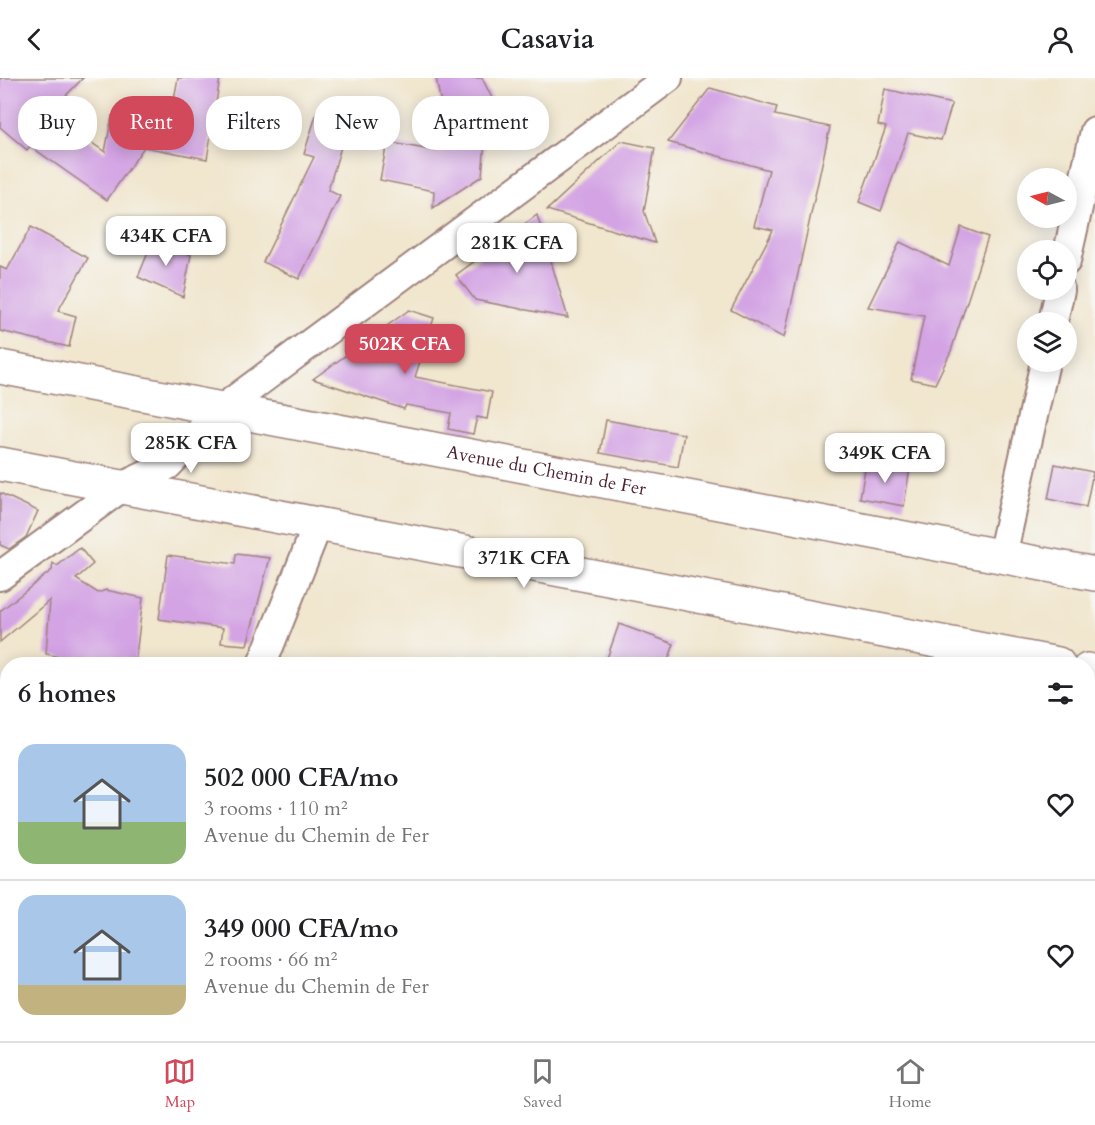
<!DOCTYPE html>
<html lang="en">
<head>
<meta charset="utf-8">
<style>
	body { margin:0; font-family:Cardo,serif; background:#f2f2f2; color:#202124; height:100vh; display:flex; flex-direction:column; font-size:22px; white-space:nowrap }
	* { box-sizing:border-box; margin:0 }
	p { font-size:20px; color:#757577 }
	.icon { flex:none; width:33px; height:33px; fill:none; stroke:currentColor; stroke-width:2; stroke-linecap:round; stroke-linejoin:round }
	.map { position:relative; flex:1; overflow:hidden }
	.drawer { position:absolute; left:0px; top:579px; width:1095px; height:384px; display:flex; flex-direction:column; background:#fff; border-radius:24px 24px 0 0; box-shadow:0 3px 15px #0003 }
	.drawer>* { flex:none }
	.hud { position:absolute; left:18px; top:18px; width:600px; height:54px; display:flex; gap:12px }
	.needle { width:39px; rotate:277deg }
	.fabs { position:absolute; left:1017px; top:90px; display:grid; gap:12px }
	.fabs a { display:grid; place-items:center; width:60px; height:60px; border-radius:50%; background:#fff; box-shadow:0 3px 15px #0003; font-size:30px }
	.price { position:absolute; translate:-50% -51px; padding:0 14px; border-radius:12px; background:#fff; color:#222; font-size:20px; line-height:39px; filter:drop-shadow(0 2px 3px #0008) }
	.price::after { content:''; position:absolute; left:50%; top:36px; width:18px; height:14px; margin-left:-9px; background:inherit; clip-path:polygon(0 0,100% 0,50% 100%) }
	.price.selected { background:#d1495b; color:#fff }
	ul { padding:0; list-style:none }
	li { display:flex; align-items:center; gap:18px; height:150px; padding:0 18px }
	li+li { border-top:2px solid #e0e0e0 }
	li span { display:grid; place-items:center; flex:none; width:168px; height:120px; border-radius:18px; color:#555 }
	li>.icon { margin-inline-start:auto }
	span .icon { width:72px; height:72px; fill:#fffc; stroke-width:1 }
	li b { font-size:26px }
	h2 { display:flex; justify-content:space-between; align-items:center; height:72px; padding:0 18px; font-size:26px }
	.pill { padding:0 21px; border-radius:24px; background:#fff; box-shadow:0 3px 15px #0003; font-size:21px; line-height:54px }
	.pill.selected { background:#d1495b; color:#fff }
	header { display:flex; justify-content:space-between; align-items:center; height:78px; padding:0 18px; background:#fff; font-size:27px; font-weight:700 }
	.menu { display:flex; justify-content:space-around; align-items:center; height:84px; border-top:2px solid #e0e0e0; background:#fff; font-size:16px; color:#757577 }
	.menu a { display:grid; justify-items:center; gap:3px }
	.menu .selected { color:#d1495b }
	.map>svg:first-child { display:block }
</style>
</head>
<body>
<header><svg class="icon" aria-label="back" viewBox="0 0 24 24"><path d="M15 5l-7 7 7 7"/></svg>Casavia<svg class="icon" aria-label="person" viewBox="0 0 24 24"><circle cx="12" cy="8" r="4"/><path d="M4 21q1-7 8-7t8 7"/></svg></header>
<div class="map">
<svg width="1095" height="963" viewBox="0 0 1095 963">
	<rect width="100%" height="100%" fill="#f6f6f2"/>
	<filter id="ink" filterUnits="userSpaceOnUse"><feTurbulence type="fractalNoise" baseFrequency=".0167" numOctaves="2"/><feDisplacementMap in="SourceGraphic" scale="12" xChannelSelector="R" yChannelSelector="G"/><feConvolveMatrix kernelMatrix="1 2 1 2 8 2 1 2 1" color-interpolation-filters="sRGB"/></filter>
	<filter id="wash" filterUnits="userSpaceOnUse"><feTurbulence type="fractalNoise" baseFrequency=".008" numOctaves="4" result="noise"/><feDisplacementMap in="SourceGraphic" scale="24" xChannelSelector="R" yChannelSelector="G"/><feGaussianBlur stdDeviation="1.35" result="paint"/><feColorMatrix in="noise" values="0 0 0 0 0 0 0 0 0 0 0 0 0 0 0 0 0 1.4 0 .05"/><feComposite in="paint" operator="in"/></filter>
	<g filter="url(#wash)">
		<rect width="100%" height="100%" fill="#f1e6ce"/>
		<g id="blocks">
			<g fill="#d3a3e4">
				<path d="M 0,0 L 83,0 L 49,35 L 105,74 L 112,38 L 169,49 L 178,0 L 220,0 L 207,81 L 144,69 L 107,122 L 30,68 L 27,72 L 0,49 Z"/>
				<path d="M 436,0 L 482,0 L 497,30 L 488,29 L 482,98 L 433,130 L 434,113 L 380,102 L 387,64 L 437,73 L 441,26 Z"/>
				<path d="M 710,10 L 777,29 L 775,37 L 830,49 L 784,260 L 731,232 L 773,152 L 754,148 L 769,92 L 668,64 Z"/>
				<path d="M 885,11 L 952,26 L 941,62 L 908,55 L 881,133 L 859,124 L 886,49 L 878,47 Z"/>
				<path d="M 340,24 L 353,29 L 328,112 L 340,118 L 299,201 L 263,184 L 314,79 L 304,76 L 318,31 L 335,36 Z"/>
				<path d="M 621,63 L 655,70 L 644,133 L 655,165 L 547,132 Z"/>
				<path d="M 537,137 L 568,240 L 475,222 L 456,197 Z"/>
				<path d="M 31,149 L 88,180 L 58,233 L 76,238 L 69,269 L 0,253 L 0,189 L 7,192 Z"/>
				<path d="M 961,149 L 988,159 L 951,273 L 935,306 L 911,301 L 924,238 L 868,229 L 900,164 L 949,188 Z"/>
				<path d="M 154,160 L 191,177 L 183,219 L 138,199 Z"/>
				<path d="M 409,232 L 434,240 L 415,299 L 492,314 L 487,341 L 477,339 L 473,356 L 448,351 L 451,335 L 406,327 L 404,331 L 313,301 Z"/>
				<path d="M 606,342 L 684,356 L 678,389 L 600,375 Z"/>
				<path d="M 866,385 L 910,389 L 904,428 L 860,420 Z"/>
				<path d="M 1055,386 L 1093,394 L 1086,429 L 1048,421 Z"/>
				<path d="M 0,415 L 38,433 L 26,459 L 9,471 L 0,467 Z"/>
				<path d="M 80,470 L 93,486 L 76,501 L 98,515 L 106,512 L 143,520 L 135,586 L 93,586 L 46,576 L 50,522 L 0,564 L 0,533 L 52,492 L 53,485 L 57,488 Z"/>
				<path d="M 236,476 L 270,480 L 247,567 L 221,565 L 223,550 L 159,541 L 168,477 L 235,486 Z"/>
				<path d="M 619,546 L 674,566 L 667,586 L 605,586 Z"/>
			</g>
		</g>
	</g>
	<g filter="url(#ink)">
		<use href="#blocks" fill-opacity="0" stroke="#9e827c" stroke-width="1.5"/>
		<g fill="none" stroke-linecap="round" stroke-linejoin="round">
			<defs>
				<g id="street">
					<path d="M 1066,183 L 1095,53"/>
					<path d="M 1053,244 L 1060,212"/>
					<path d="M 1002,478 L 1045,284"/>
					<path d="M 0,498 L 122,409 L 168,387 L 222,331 L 668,0"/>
					<path d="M 262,586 L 318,446"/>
					<path d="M 1088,900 L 1095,891"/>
					<path d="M 113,963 L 116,956"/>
					<path d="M 1033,963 L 1040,956"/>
				</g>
				<g id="secondary">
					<path id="s1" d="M 0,289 L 1095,496"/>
					<path d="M 0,386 L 1058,586"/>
					<path d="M 1088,592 L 1095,594"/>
				</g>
			</defs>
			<use href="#street" stroke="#9e827c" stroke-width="32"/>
			<use href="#secondary" stroke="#9e827c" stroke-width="36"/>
			<use href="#street" stroke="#fff" stroke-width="28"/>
			<use href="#secondary" stroke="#fff" stroke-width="33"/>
		</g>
	</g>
	<g text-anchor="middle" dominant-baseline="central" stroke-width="6" stroke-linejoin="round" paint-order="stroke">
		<g font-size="18" fill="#4a1f2b" stroke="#f6f6f2">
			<text stroke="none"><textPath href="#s1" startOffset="556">Avenue du Chemin de Fer</textPath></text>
		</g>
	</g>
</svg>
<div class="fabs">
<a><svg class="needle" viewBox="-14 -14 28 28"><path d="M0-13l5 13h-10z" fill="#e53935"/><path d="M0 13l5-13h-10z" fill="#757577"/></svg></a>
<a><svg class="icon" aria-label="locate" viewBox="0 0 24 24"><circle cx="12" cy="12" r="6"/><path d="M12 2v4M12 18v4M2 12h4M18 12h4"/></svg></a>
<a><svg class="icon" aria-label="layers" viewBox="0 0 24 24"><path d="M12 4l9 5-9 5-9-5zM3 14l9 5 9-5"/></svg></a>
</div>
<b class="price" style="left:166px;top:189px">434K CFA</b>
<b class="price" style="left:517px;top:196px">281K CFA</b>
<b class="price selected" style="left:405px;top:297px">502K CFA</b>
<b class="price" style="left:191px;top:396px">285K CFA</b>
<b class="price" style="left:885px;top:406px">349K CFA</b>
<b class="price" style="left:524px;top:511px">371K CFA</b>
<div class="hud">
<a class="pill">Buy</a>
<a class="pill selected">Rent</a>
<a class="pill">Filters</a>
<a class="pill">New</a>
<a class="pill">Apartment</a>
</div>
<section class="drawer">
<h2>6 homes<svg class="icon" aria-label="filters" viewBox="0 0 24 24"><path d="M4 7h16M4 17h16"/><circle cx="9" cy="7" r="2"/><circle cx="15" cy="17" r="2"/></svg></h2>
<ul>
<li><span style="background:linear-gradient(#a9c7e8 65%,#8fb573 0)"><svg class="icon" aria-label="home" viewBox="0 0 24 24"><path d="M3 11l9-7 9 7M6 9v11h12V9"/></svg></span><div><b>502 000 CFA/mo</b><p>3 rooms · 110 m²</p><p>Avenue du Chemin de Fer</p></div><svg class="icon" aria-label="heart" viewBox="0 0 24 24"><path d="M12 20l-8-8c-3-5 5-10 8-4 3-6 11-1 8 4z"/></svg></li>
<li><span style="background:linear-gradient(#a9c7e8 75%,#c2b280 0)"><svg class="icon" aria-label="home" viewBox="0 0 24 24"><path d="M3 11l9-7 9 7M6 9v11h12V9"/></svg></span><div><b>349 000 CFA/mo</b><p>2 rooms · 66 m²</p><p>Avenue du Chemin de Fer</p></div><svg class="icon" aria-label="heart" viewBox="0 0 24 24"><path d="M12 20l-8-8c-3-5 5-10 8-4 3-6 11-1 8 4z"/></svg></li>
</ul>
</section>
</div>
<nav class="menu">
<a class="selected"><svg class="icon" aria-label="map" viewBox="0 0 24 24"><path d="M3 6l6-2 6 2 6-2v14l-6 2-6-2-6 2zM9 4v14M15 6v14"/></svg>Map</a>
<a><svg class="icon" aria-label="saved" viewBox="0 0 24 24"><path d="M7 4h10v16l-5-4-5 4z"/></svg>Saved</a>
<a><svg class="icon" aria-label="home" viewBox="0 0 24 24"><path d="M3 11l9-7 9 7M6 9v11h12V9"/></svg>Home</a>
</nav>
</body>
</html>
